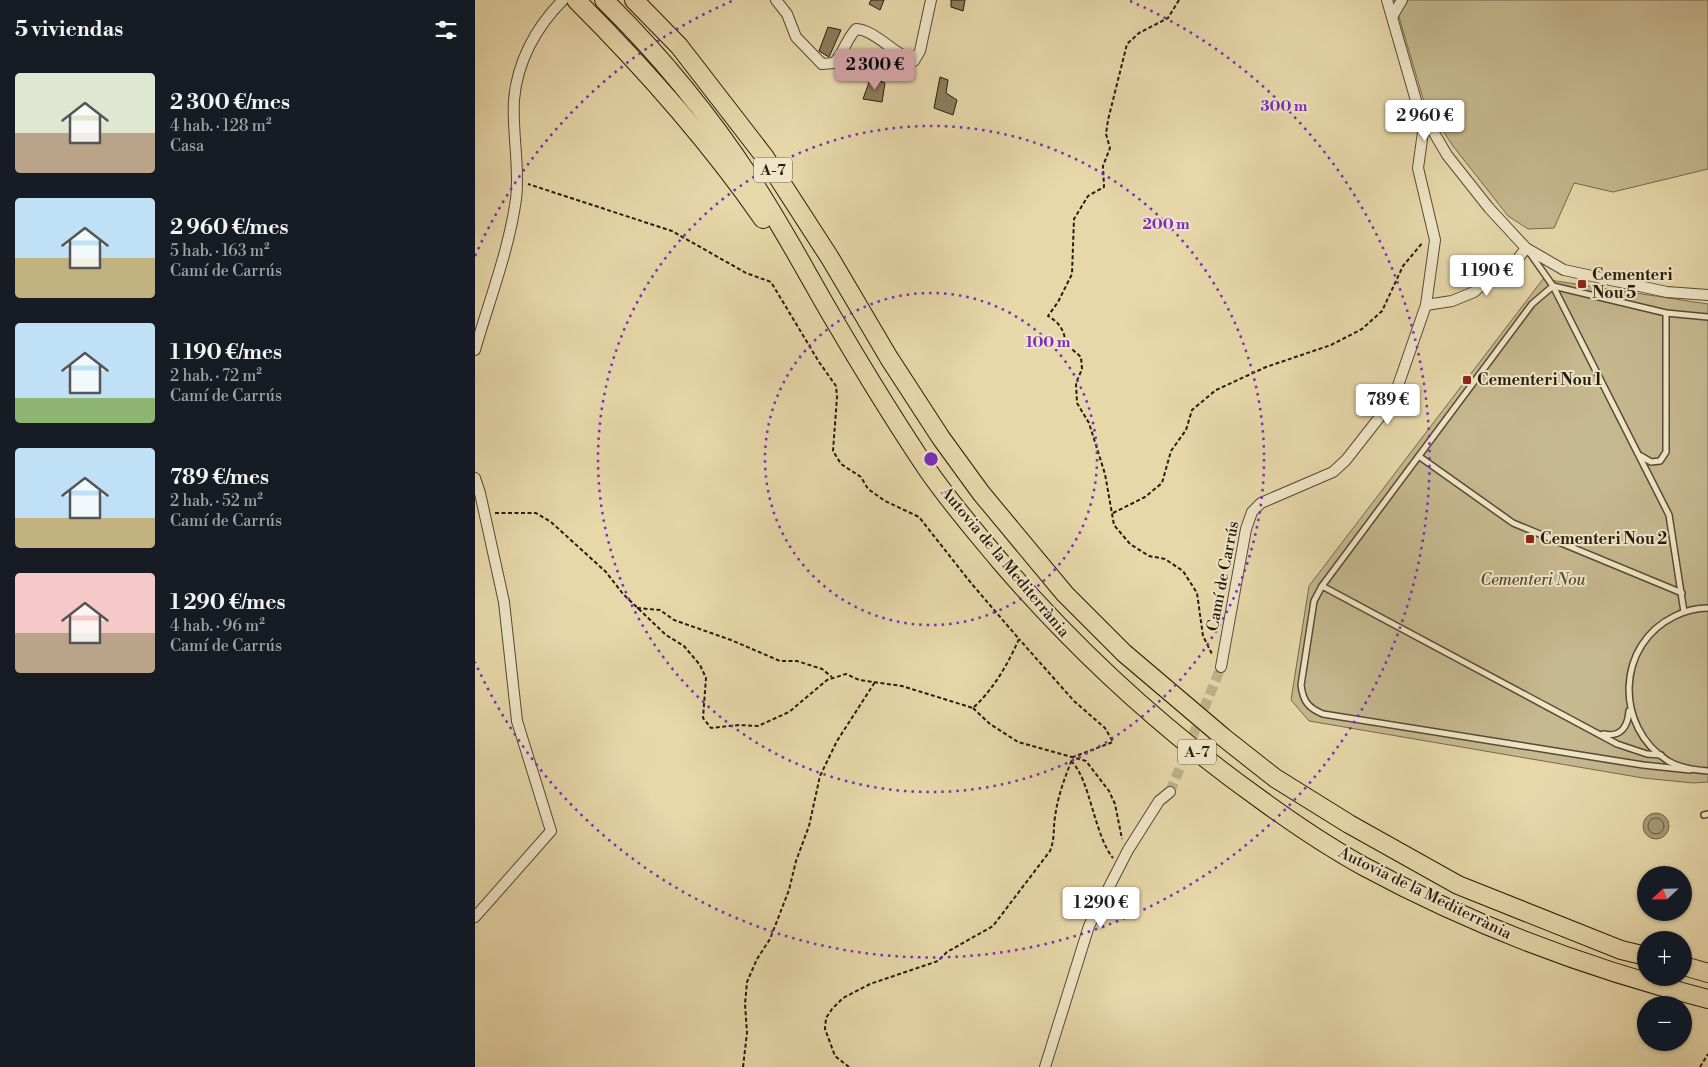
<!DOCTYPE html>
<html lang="es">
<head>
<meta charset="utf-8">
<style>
	body { margin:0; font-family:"Libre Bodoni",serif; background:#20242c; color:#f1f3f6; height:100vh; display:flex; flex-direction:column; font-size:19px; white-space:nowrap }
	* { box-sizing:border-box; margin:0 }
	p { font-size:16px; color:#9ea1a6 }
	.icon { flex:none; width:28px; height:28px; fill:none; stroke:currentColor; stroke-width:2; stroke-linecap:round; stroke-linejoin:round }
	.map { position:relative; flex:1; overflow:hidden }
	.drawer { display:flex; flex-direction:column; background:#171b24; width:475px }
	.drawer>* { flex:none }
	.needle { width:32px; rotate:248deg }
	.buttons { position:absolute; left:1162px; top:866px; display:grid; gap:10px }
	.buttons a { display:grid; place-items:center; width:55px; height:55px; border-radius:50%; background:#171b24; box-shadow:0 1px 4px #0004; font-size:25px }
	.price { position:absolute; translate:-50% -42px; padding:0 11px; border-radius:5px; background:#fff; color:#222; font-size:16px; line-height:32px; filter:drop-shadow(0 1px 2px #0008) }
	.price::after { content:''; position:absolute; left:50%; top:30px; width:15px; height:11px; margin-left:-8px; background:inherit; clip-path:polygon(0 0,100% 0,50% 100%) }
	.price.selected { background:#c59692; color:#111 }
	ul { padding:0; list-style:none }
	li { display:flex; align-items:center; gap:15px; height:125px; padding:0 15px }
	li span { display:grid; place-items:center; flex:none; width:140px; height:100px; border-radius:5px; color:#555 }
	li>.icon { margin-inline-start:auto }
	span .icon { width:60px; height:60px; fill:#fffc; stroke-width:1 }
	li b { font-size:21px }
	h2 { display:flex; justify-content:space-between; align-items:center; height:60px; padding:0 15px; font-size:21px }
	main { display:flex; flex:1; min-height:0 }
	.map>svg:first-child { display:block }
</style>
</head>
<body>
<main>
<section class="drawer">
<h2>5 viviendas<svg class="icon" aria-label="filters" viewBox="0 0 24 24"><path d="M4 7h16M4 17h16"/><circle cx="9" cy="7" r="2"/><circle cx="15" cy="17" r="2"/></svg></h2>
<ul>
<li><span style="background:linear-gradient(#dfe7d0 60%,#b9a48a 0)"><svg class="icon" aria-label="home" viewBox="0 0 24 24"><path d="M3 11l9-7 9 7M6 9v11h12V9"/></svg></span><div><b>2 300 €/mes</b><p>4 hab. · 128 m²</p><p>Casa</p></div></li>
<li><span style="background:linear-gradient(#bfe0f5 60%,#c2b280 0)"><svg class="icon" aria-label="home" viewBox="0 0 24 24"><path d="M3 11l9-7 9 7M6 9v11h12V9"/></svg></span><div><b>2 960 €/mes</b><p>5 hab. · 163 m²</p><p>Camí de Carrús</p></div></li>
<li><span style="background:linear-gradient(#bfe0f5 75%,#8fb573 0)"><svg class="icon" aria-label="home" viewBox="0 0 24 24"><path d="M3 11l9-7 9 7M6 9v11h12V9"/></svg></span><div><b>1 190 €/mes</b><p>2 hab. · 72 m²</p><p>Camí de Carrús</p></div></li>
<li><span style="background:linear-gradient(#bfe0f5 70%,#c2b280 0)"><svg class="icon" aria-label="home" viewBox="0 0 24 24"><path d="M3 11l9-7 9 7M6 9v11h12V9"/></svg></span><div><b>789 €/mes</b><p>2 hab. · 52 m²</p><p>Camí de Carrús</p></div></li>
<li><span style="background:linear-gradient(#f6c9c9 60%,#b9a48a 0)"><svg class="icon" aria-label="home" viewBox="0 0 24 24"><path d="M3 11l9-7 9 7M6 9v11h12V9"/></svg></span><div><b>1 290 €/mes</b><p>4 hab. · 96 m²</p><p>Camí de Carrús</p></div></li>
</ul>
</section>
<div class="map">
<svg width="1233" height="1067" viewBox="0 0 1233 1067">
	<rect width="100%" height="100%" fill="#e7d8aa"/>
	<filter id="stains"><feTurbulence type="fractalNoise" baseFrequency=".004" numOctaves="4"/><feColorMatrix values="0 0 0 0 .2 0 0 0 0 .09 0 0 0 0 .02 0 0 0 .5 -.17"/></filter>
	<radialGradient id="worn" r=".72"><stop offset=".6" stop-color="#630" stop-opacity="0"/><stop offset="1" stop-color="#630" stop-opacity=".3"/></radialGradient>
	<g fill="#c6b88f" stroke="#766a4e">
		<path d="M 919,0 L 1233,0 L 1233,169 L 1138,192 L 1099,183 L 1079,228 L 1053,229 L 1033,216 L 978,146 L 949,102 Z"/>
		<path d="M 1068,279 L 1233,304 L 1233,782 L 1218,783 L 1168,778 L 834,721 L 816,700 L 834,586 Z"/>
	</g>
	<circle fill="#a69874" stroke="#73664a" cx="1181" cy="826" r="13"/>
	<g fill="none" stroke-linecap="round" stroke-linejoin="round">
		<circle stroke="#665a40" stroke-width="1" cx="1181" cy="826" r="8"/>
	</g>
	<g fill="#8b7d5e" stroke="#271b0c">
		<path d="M 396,0 L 409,0 L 405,10 L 394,4 Z"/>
		<path d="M 476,0 L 490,0 L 488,11 L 476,7 Z"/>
		<path d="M 353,27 L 366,30 L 354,57 L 344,51 Z"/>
		<path d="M 396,77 L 410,83 L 407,102 L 388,99 Z"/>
		<path d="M 465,77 L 473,80 L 471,93 L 482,100 L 478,115 L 459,108 Z"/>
	</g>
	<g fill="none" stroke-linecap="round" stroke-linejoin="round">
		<path stroke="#c1b28a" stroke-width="10" stroke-dasharray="10 5" stroke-linecap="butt" d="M 695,792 L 746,667"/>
		<defs>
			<g id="service">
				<path d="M 1054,252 L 1078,286 L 1194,515 L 1209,612"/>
				<path d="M 1078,286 L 1057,304 L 847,586 L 839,601 L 826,685 C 828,701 833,708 848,714 L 1168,765 L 1215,770"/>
				<path d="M 1078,286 L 1191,313 L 1233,317"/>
				<path d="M 1166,456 L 1176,462 L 1185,461 L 1191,452 L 1191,313"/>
				<path d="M 945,457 L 1038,523 L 1207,593"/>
				<path d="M 847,586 L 1142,744 L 1172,754 L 1186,755"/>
				<path d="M 1233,608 C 1221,608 1210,611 1200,616 C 1141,644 1139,727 1193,761 C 1205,768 1219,770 1233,771"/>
				<path d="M 1128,734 C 1146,738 1153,726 1154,711"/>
				<path d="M 1229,815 L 1233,814"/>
			</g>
			<g id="minor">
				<path d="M 301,0 L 312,14 L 321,37 L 347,64 L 359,63 C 369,52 371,40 381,29 C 400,30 419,54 439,61 L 445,51 L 456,0"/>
				<path d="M 912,0 L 942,104 L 972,155 L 1014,208 L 1051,248 L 1089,270 L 1192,292 L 1233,295"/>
				<path d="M 917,17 L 927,0"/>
				<path d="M 951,305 L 977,301 L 999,292 L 1020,274 L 1042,260 L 1051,248"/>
				<path d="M 0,350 C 14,301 34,250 41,199 C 45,166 37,134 39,100 C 42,62 61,27 88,0"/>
				<path d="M 0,478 L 5,493 L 29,602 L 42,721 L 76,831 L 0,917"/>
				<path d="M 746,667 L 771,529 L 777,512 L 786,503 L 858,472 L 871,460 L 918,400 L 951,305 L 960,240 L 943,168 L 948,132 L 953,122"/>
				<path d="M 570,1067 L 614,926 L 653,850 L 684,801 L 695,792"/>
			</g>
			<g id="motorway">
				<path d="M 101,0 C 169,68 233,140 288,219"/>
				<path d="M 129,0 C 183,53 234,115 276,179 C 306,224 331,272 358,318 C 388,369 419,420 452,469 C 474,501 499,530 524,560 C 601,650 688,730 785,799 C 818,823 852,846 888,866 C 997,925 1114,969 1233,999"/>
				<path d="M 159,0 L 204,46 L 289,156 L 355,258 L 414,358 L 466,438 L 506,493 L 590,594 L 649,653 L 748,737 L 800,778 L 874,824 L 983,885 L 1146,950 L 1171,956"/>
				<path d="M 1209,966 L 1233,973"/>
			</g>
		</defs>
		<use href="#service" stroke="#574a34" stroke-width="8"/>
		<use href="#minor" stroke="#574a34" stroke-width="12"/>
		<use href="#motorway" stroke="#271b0c" stroke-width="20"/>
		<g stroke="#271b0c" stroke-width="2" stroke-dasharray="4 2.5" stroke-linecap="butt">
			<path d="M 704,0 L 693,18 L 664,33 L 652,44 L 633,120 L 631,134 L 635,148 L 628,166 L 629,187 L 613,196 L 599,219 L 597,274 L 583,302 L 573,316 C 585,323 589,330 591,344 L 606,357 L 607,369 L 601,383 L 602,403 L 614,423 L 630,474 L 639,525 L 655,544 L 674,556 L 690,559 L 708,571 L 722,593 L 728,636 L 737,654"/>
			<path d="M 20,513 L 61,513 L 76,522 L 131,572 L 148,594 L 191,635 L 209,646 L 225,665 L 231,678 L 228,718 L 236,728 L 264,725 L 283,726 L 314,712 L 352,680 L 371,674 L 384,680 L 427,686 L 498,708 C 518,690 533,664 544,639 L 496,583 L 444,517 L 410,501 L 393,489 L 386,477 L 366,464 L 358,451 L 362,397 L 361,386 L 344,362 L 296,282 L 271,273 L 197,231 L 53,184"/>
			<path d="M 638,513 L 670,497 L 687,483 L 696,451 L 711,430 L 717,410 L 741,390 L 791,367 L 856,345 L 887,329 L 907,311 L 928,266 L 948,242"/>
			<path d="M 162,608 L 185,610 L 199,620 L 256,640 L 305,661 L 322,661 L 347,669 L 357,677"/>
			<path d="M 498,708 L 515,724 L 543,742 L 611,761 L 634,791 L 640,804 L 647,839"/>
			<path d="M 596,761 C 615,778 619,835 638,858"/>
			<path d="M 268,1067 L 272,1033 L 270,1004 L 272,982 L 282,959 L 295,939 L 314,890 L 321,861 L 334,826 L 345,776 L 362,741 L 400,682"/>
			<path d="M 374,1067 L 360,1056 L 350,1029 L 351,1018 L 357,1009 L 368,998 L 395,984 L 463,961 L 472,952 L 518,926 L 575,851 C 580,839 578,829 580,817 C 583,795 590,777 598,757 L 638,742 L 630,728 L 599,701 L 544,639"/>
			<path d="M 1225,1067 L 1233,1054"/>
		</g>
		<use href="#service" stroke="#efe6c8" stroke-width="5"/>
		<use href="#minor" stroke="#efe6c8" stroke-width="10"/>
		<use href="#motorway" stroke="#e7d8aa" stroke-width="18"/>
	</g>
	<g fill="none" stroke="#7b2cbf" stroke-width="2.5" stroke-dasharray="2.5 5">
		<circle cx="456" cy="459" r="166"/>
		<circle cx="456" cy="459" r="333"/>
		<path d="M0 256A499 499 0 0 1 257 1M655 1A499 499 0 1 1 0 662"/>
	</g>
	<g fill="#8f2418" stroke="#efe6c8" stroke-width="2">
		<rect x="1102" y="279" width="10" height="10" rx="2.5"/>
		<rect x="987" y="375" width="10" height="10" rx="2.5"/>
		<rect x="1050" y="534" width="10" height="10" rx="2.5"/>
	</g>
	<g text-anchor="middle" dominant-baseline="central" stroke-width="4" stroke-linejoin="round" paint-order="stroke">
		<g fill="#efe6c8" stroke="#635844" stroke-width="1">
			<rect x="279" y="157.5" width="38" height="25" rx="4"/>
			<rect x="703" y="739.5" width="38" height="25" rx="4"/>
		</g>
		<g font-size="15" font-weight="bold" fill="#271b0c">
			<text x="298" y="170">A-7</text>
			<text x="722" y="752">A-7</text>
		</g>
		<g font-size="16" font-weight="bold" fill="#271b0c" stroke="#efe6c8" text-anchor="start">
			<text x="1117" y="275">Cementeri<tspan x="1117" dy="18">Nou 5</tspan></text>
			<text x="1002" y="380">Cementeri Nou 1</text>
			<text x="1065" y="539">Cementeri Nou 2</text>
		</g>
		<g font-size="16" fill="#271b0c" stroke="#efe6c8">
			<text transform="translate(530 562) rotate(50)">Autovia de la Mediterrània</text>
			<text transform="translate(748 576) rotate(-79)">Camí de Carrús</text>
			<text transform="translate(950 893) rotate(26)">Autovia de la Mediterrània</text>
		</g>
		<g font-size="16" font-style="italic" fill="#574a33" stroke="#efe6c8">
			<text x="1058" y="580">Cementeri Nou</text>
		</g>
	</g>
	<circle cx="456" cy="459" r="8" fill="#7b2cbf" stroke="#efe6c8" stroke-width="2.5"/>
	<g font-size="15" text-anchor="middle" font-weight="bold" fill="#7b2cbf" stroke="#efe6c8" stroke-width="4" stroke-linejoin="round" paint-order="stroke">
		<text x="809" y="111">300 m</text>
		<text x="691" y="229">200 m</text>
		<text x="573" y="347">100 m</text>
	</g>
	<rect width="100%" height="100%" filter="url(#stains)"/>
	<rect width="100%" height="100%" fill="url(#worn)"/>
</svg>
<div class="buttons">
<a><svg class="needle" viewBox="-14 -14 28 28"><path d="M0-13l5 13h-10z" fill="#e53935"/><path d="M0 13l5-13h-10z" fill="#9ea1a6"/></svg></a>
<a>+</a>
<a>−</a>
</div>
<b class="price selected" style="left:400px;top:91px">2 300 €</b>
<b class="price" style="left:950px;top:142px">2 960 €</b>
<b class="price" style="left:1012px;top:297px">1 190 €</b>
<b class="price" style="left:913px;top:426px">789 €</b>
<b class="price" style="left:626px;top:929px">1 290 €</b>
</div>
</main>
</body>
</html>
